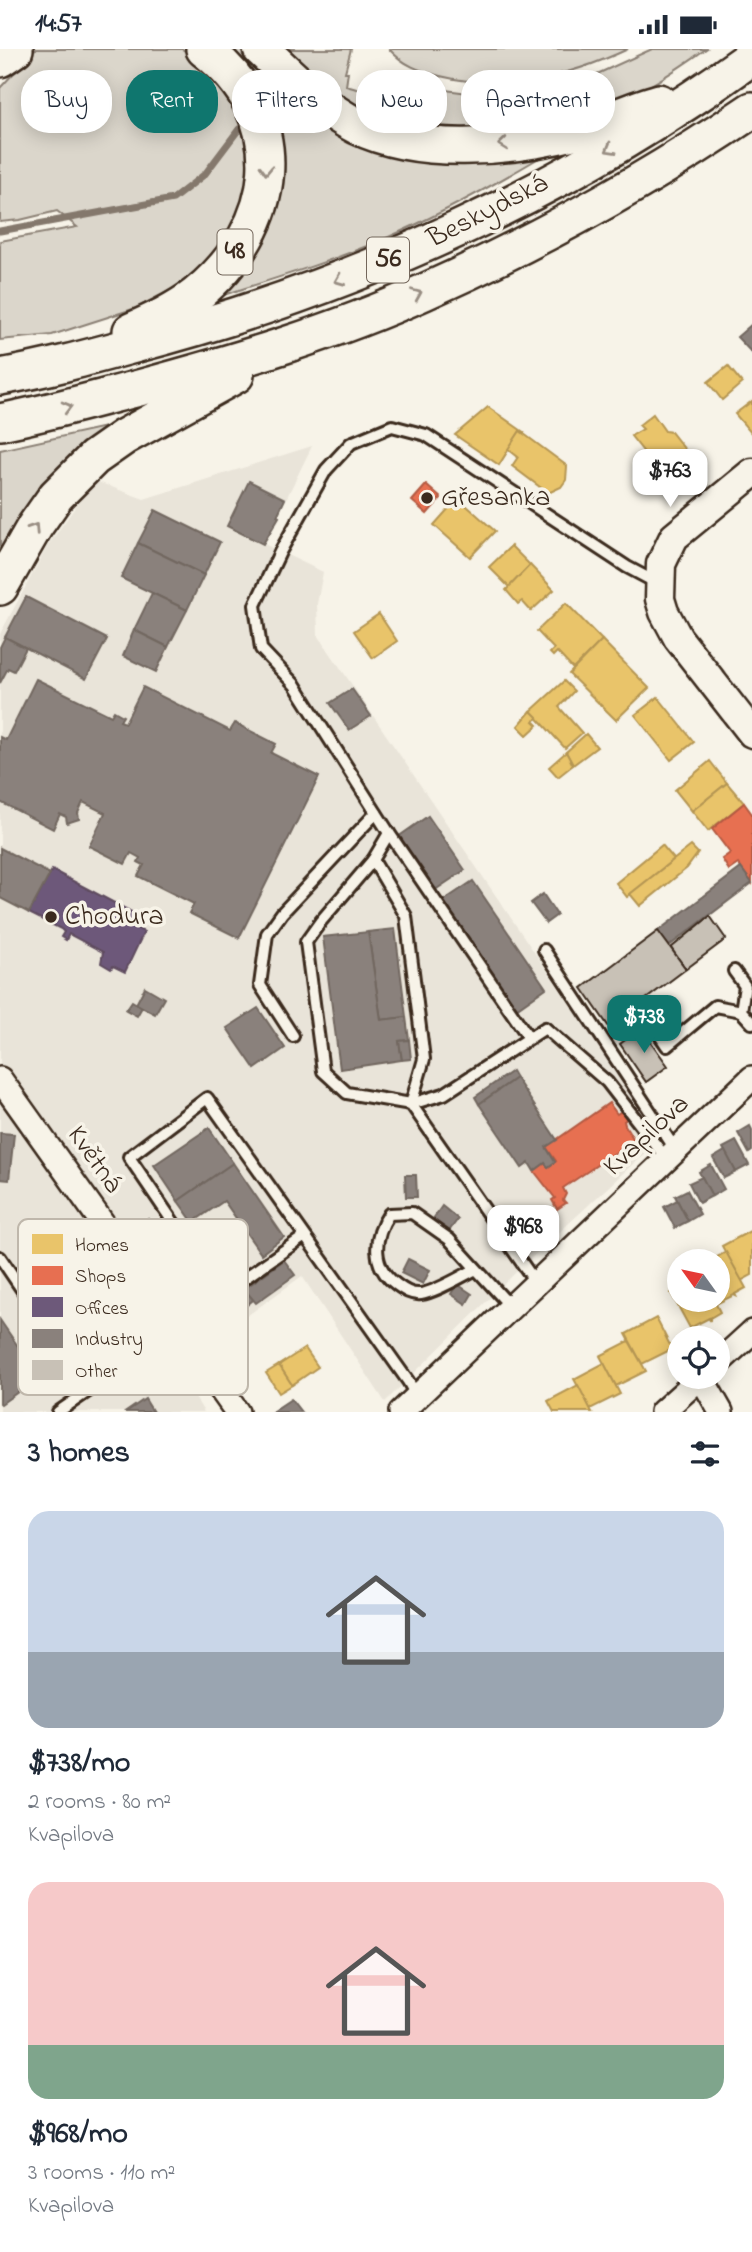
<!DOCTYPE html>
<html lang="en">
<head>
<meta charset="utf-8">
<style>
	body { margin:0; font-family:"Indie Flower",sans-serif; background:#f2f2f3; color:#1f2937; height:100vh; display:flex; flex-direction:column; font-size:26px; white-space:nowrap }
	* { box-sizing:border-box; margin:0 }
	p { font-size:23px; color:#747a83 }
	.icon { flex:none; width:38px; height:38px; fill:none; stroke:currentColor; stroke-width:2; stroke-linecap:round; stroke-linejoin:round }
	.map { position:relative; height:1363px; overflow:hidden }
	.side { display:flex; flex-direction:column; background:#fff; flex:1 }
	.side>* { flex:none }
	.hud { position:absolute; left:21px; top:21px; width:710px; height:63px; display:flex; gap:14px }
	.needle { width:46px; rotate:303deg }
	.buttons { position:absolute; left:667px; top:1200px; display:grid; gap:14px }
	.buttons a { display:grid; place-items:center; width:63px; height:63px; border-radius:50%; background:#fff; box-shadow:0 4px 18px #0003; font-size:35px }
	.price { position:absolute; translate:-50% -60px; padding:0 16px; border-radius:14px; background:#fff; color:#222; font-size:23px; line-height:46px; filter:drop-shadow(0 2px 4px #0008) }
	.price::after { content:''; position:absolute; left:50%; top:42px; width:21px; height:16px; margin-left:-10px; background:inherit; clip-path:polygon(0 0,100% 0,50% 100%) }
	.price.selected { background:#0f766e; color:#fff }
	ul { padding:0; list-style:none }
	li { display:grid; align-content:center; gap:14px; height:371px; padding:0 28px }
	li span { display:grid; place-items:center; height:217px; border-radius:21px; color:#555 }
	li>.icon { margin-inline-start:auto }
	span .icon { width:126px; height:126px; fill:#fffc; stroke-width:1 }
	li b { font-size:30px }
	h2 { display:flex; justify-content:space-between; align-items:center; height:84px; padding:0 28px; font-size:30px }
	.pill { padding:0 24px; border-radius:28px; background:#fff; box-shadow:0 4px 18px #0003; font-size:24px; line-height:63px }
	.pill.selected { background:#0f766e; color:#fff }
	.status { display:flex; justify-content:space-between; align-items:center; height:49px; padding:0 35px; background:#fff; direction:ltr }
	.status svg { height:19px; fill:currentColor }
	.map>svg:first-child { display:block }
</style>
</head>
<body>
<div class="status"><b>14:57</b><svg viewBox="0 0 49 12"><path d="M0 12V9h3v3zM5 12V6h3v6zM10 12V3h3v9zM15 12V0h3v12zM26 1h20v11H26zM47 4h2v5h-2z"/></svg></div>
<div class="map">
<svg width="752" height="1363" viewBox="0 0 752 1363">
	<rect width="100%" height="100%" fill="#f7f3e8"/>
	<filter id="ink" filterUnits="userSpaceOnUse"><feTurbulence type="fractalNoise" baseFrequency=".0143" numOctaves="2"/><feDisplacementMap in="SourceGraphic" scale="14" xChannelSelector="R" yChannelSelector="G"/><feConvolveMatrix kernelMatrix="1 2 1 2 8 2 1 2 1" color-interpolation-filters="sRGB"/></filter>
	<g filter="url(#ink)">
		<path fill="#e9e4d9" d="M 312,397 L 264,495 L 323,523 L 317,555 L 318,586 L 661,1089 L 512,1227 L 385,1353 L 302,1227 L 176,1318 L 204,1363 L 0,1363 L 0,585 L 48,496 L 81,450 L 98,433 L 144,450 Z"/>
		<g fill="#dbd6cb" stroke="#8b8074" stroke-width="2">
			<path d="M 36,0 L 182,0 L 202,14 L 233,54 L 248,80 L 249,143 L 226,193 L 188,232 L 136,259 L 52,286 L 0,291 L 0,192 L 77,178 L 57,162 L 20,171 L 0,173 L 0,39 L 13,25 L 30,12 L 27,5 Z"/>
			<path d="M 223,0 L 241,0 L 315,65 L 544,106 C 492,137 440,166 384,190 C 330,213 273,230 217,248 L 270,167 Z"/>
			<path d="M 282,0 L 351,0 L 345,23 L 348,23 L 346,37 L 371,44 L 374,57 L 401,64 L 407,40 L 434,46 L 438,40 L 476,45 L 518,45 L 555,40 L 584,31 L 652,0 L 706,0 C 681,17 656,35 628,48 C 575,71 503,83 445,83 C 420,83 385,72 363,61 C 332,46 307,22 282,0 Z"/>
			<path d="M 389,0 L 628,0 C 568,28 506,43 440,27 C 420,22 403,16 389,0 Z"/>
			<path d="M 114,376 L 0,512 L 0,401 Z"/>
		</g>
		<g fill="#e9c46a" stroke="#b59653" stroke-width="2">
			<path d="M 728,317 L 742,334 L 722,351 L 708,333 Z"/>
			<path d="M 752,352 L 752,385 L 735,365 Z"/>
			<path d="M 488,358 L 525,384 L 520,382 L 499,416 L 455,386 Z"/>
			<path d="M 653,365 L 665,382 L 671,383 L 686,402 L 667,416 L 670,420 L 662,426 L 631,387 L 643,380 L 639,376 Z"/>
			<path d="M 520,382 L 567,417 L 566,431 L 561,438 L 548,444 L 512,417 L 518,408 L 508,400 Z"/>
			<path d="M 458,449 L 495,482 L 470,508 L 434,476 Z"/>
			<path d="M 511,497 L 530,516 L 509,538 L 489,518 Z"/>
			<path d="M 530,516 L 554,541 L 531,562 L 522,552 L 518,555 L 506,541 Z"/>
			<path d="M 566,554 L 602,591 L 573,620 L 557,603 L 553,607 L 550,604 L 554,600 L 537,582 Z"/>
			<path d="M 379,565 L 397,592 L 373,609 L 354,582 Z"/>
			<path d="M 602,591 L 649,639 L 616,671 L 569,625 Z"/>
			<path d="M 564,632 L 574,642 L 559,658 L 582,684 L 565,699 L 531,662 Z"/>
			<path d="M 658,648 L 694,693 L 671,711 L 635,666 Z"/>
			<path d="M 531,662 L 538,669 L 534,672 L 538,676 L 527,686 L 518,677 Z"/>
			<path d="M 586,685 L 597,698 L 573,716 L 566,703 Z"/>
			<path d="M 566,703 L 573,716 L 558,728 L 549,718 Z"/>
			<path d="M 710,712 L 727,734 L 692,762 L 675,741 Z"/>
			<path d="M 727,734 L 744,754 L 708,782 L 692,762 Z"/>
			<path d="M 662,796 L 674,810 L 627,848 L 616,834 Z"/>
			<path d="M 691,797 L 698,804 L 687,819 L 640,857 L 630,845 Z"/>
			<path d="M 752,1181 L 752,1226 L 741,1232 L 722,1197 Z"/>
			<path d="M 726,1203 L 746,1239 L 735,1245 L 736,1247 L 734,1246 L 716,1255 L 714,1251 L 718,1251 L 718,1213 L 708,1213 Z"/>
			<path d="M 679,1239 L 679,1251 L 714,1251 L 720,1263 L 710,1269 L 710,1272 L 709,1269 L 690,1279 L 671,1244 Z"/>
			<path d="M 656,1269 L 672,1300 L 642,1315 L 626,1285 Z"/>
			<path d="M 629,1292 L 646,1322 L 616,1337 L 600,1307 Z"/>
			<path d="M 305,1299 L 318,1318 L 292,1336 L 279,1316 Z"/>
			<path d="M 604,1314 L 620,1345 L 590,1360 L 574,1330 Z"/>
			<path d="M 279,1316 L 292,1336 L 279,1344 L 266,1324 Z"/>
			<path d="M 578,1336 L 592,1363 L 554,1363 L 548,1352 Z"/>
		</g>
		<g fill="#e76f51" stroke="#b35a42" stroke-width="2">
			<path d="M 426,436 L 441,449 L 427,465 L 412,452 Z"/>
			<path d="M 744,754 L 752,765 L 752,834 L 738,815 L 729,821 L 722,810 L 730,804 L 712,780 Z"/>
			<path d="M 609,1054 L 617,1065 L 623,1061 L 628,1069 L 624,1072 L 625,1076 L 634,1091 L 563,1139 L 566,1145 L 563,1151 L 566,1154 L 557,1160 L 552,1151 L 555,1149 L 534,1122 L 545,1114 L 548,1118 L 556,1112 L 546,1098 Z"/>
		</g>
		<path fill="#6d597a" stroke="#5e4b5e" stroke-width="2" d="M 52,821 L 139,867 L 134,878 L 144,883 L 125,923 L 113,917 L 111,920 L 101,914 L 103,903 L 69,885 L 66,891 L 61,888 L 64,883 L 61,880 L 29,864 Z"/>
		<g fill="#8a817c" stroke="#726760" stroke-width="2">
			<path d="M 752,275 L 752,304 L 737,288 Z"/>
			<path d="M 249,432 L 285,450 L 277,467 L 279,468 L 263,495 L 227,477 Z"/>
			<path d="M 155,461 L 220,493 L 204,526 L 138,494 Z"/>
			<path d="M 138,494 L 204,526 L 187,561 L 121,529 Z"/>
			<path d="M 152,544 L 187,561 L 168,598 L 134,581 Z"/>
			<path d="M 26,548 L 107,590 L 86,630 L 5,588 Z"/>
			<path d="M 134,581 L 168,598 L 156,623 L 123,607 Z"/>
			<path d="M 5,588 L 26,599 L 14,622 L 8,619 L 0,634 L 0,598 Z"/>
			<path d="M 36,630 L 111,667 L 114,662 L 123,667 L 120,672 L 125,674 L 143,638 L 230,682 L 235,674 L 276,695 L 271,704 L 319,728 L 239,889 L 189,864 L 194,855 L 138,827 L 144,816 L 138,813 L 140,809 L 131,804 L 125,815 L 89,797 L 105,764 L 83,753 L 78,764 L 79,770 L 67,774 L 66,768 L 60,765 L 53,780 L 0,753 L 0,688 L 6,691 Z"/>
			<path d="M 352,640 L 371,667 L 349,681 L 330,654 Z"/>
			<path d="M 428,767 L 465,821 L 435,841 L 398,788 Z"/>
			<path d="M 0,799 L 50,825 L 29,864 L 0,849 Z"/>
			<path d="M 741,819 L 752,834 L 669,897 L 658,882 Z"/>
			<path d="M 473,832 L 546,939 L 516,960 L 443,852 Z"/>
			<path d="M 543,845 L 557,866 L 546,874 L 531,854 Z"/>
			<path d="M 395,880 L 406,968 L 381,971 L 368,883 Z"/>
			<path d="M 368,883 L 381,971 L 406,968 L 409,991 L 399,992 L 402,1011 L 340,1020 L 323,888 Z"/>
			<path d="M 145,938 L 164,949 L 155,965 L 136,955 Z"/>
			<path d="M 132,952 L 142,958 L 137,967 L 126,961 Z"/>
			<path d="M 258,959 L 285,999 L 255,1020 L 227,979 Z"/>
			<path d="M 409,991 L 411,1010 L 402,1011 L 399,992 Z"/>
			<path d="M 512,1022 L 516,1029 L 479,1055 L 475,1048 Z"/>
			<path d="M 516,1029 L 557,1091 L 546,1098 L 555,1113 L 548,1118 L 545,1114 L 534,1122 L 529,1114 L 522,1119 L 479,1055 Z"/>
			<path d="M 750,1077 L 752,1081 L 752,1102 L 749,1104 L 738,1084 Z"/>
			<path d="M 209,1079 L 233,1114 L 178,1152 L 154,1116 Z"/>
			<path d="M 0,1084 L 14,1085 L 9,1131 L 0,1130 Z"/>
			<path d="M 736,1092 L 749,1116 L 736,1123 L 723,1099 Z"/>
			<path d="M 725,1102 L 736,1123 L 724,1129 L 713,1109 Z"/>
			<path d="M 233,1114 L 284,1188 L 261,1205 L 224,1152 L 193,1173 L 178,1152 Z"/>
			<path d="M 711,1116 L 724,1140 L 712,1147 L 699,1123 Z"/>
			<path d="M 405,1126 L 416,1126 L 417,1148 L 406,1148 Z"/>
			<path d="M 702,1128 L 712,1147 L 699,1154 L 689,1134 Z"/>
			<path d="M 687,1141 L 700,1165 L 688,1172 L 675,1147 Z"/>
			<path d="M 677,1151 L 688,1172 L 675,1179 L 664,1158 Z"/>
			<path d="M 442,1157 L 458,1170 L 449,1182 L 433,1170 Z"/>
			<path d="M 148,1170 L 173,1205 L 153,1220 L 128,1184 Z"/>
			<path d="M 408,1210 L 430,1221 L 423,1235 L 401,1224 Z"/>
			<path d="M 284,1211 L 295,1226 L 256,1254 L 244,1240 Z"/>
			<path d="M 457,1235 L 472,1245 L 466,1255 L 451,1245 Z"/>
			<path d="M 242,1237 L 253,1251 L 224,1275 L 213,1261 Z"/>
			<path d="M 0,1271 L 39,1328 L 1,1355 L 0,1354 Z"/>
			<path d="M 145,1350 L 153,1363 L 126,1363 Z"/>
			<path d="M 291,1350 L 301,1363 L 273,1363 L 273,1362 Z"/>
		</g>
		<g fill="none" stroke-linecap="round" stroke-linejoin="round">
			<path stroke="#84786c" stroke-width="7" d="M 0,182 L 173,150 L 205,125 L 239,80"/>
		</g>
		<g fill="#c8c1b6" stroke="#3b2a1e" stroke-width="2">
			<path d="M 710,867 L 726,890 L 686,920 L 671,899 Z"/>
			<path d="M 658,882 L 686,920 L 609,978 L 582,939 Z"/>
			<path d="M 641,979 L 668,1017 L 646,1033 L 620,995 Z"/>
		</g>
		<g fill="none" stroke-linecap="round" stroke-linejoin="round">
			<defs>
				<g id="service">
					<path d="M 373,811 L 389,784"/>
					<path d="M 544,901 L 675,1100"/>
					<path d="M 734,922 L 745,937 L 741,962 L 752,974"/>
					<path d="M 644,963 L 667,997 L 715,957 L 741,962"/>
					<path d="M 293,987 L 260,936 L 267,885 L 282,864 L 376,764"/>
					<path d="M 529,989 L 389,784 L 295,636 L 261,600 L 255,556 L 280,503 L 326,421 L 351,394 L 392,377 L 426,386 L 627,518 L 657,534"/>
					<path d="M 411,1055 L 424,1010 L 406,867 L 373,811 L 321,872 L 306,893 L 323,1022 L 347,1044 L 411,1055 L 536,1234"/>
					<path d="M 411,1055 L 444,1045 L 545,979 L 607,1033 L 666,1109"/>
					<path d="M 305,1187 L 222,1245 L 129,1108 L 207,1049 L 408,1332 L 417,1348"/>
					<path d="M 0,1208 L 90,1341 L 58,1363"/>
					<path d="M 476,1220 C 462,1227 436,1243 421,1245 C 411,1246 404,1241 397,1236 C 371,1218 373,1189 389,1165 L 412,1164 L 449,1190 L 511,1258"/>
				</g>
				<g id="minor">
					<path d="M 0,1030 L 237,1363"/>
					<path d="M 718,1314 L 752,1283"/>
					<path d="M 701,1328 L 721,1363"/>
					<path d="M 401,1363 L 752,1029"/>
					<path d="M 662,1363 L 701,1328"/>
				</g>
				<path id="tertiary" d="M 752,424 L 674,488 L 661,515 L 660,550 L 664,563 L 678,589 L 752,684"/>
				<g id="primary">
					<path d="M 261,0 C 290,27 321,59 357,77 C 419,107 509,99 573,83 C 603,75 630,61 659,53"/>
					<path d="M 0,10 L 15,0"/>
					<path d="M 131,282 C 153,272 177,261 196,246 C 280,178 295,69 204,0"/>
					<path d="M 0,328 C 46,320 90,308 134,296 C 354,239 567,142 752,8"/>
					<path d="M 0,373 C 47,364 93,351 139,339 C 235,313 333,284 424,243 C 538,192 649,131 752,61"/>
					<path d="M 0,538 L 35,477 L 56,447 L 94,409 L 124,388 L 236,326"/>
				</g>
			</defs>
			<use href="#service" stroke="#3b2a1e" stroke-width="16"/>
			<use href="#minor" stroke="#3b2a1e" stroke-width="28"/>
			<use href="#tertiary" stroke="#3b2a1e" stroke-width="33"/>
			<use href="#primary" stroke="#3b2a1e" stroke-width="40"/>
			<use href="#service" stroke="#f7f3e8" stroke-width="10"/>
			<use href="#minor" stroke="#f7f3e8" stroke-width="23"/>
			<use href="#tertiary" stroke="#f7f3e8" stroke-width="28"/>
			<use href="#primary" stroke="#f7f3e8" stroke-width="35"/>
		</g>
		<defs><path id="oneway-chevron" d="M-2-3.5L2.5 0L-2 3.5" fill="none" stroke-width="1.6" stroke-linecap="round" stroke-linejoin="round" transform="scale(1.75)"/></defs>
		<g stroke="#998e83">
			<use href="#oneway-chevron" transform="translate(503 95) rotate(174)"/>
			<use href="#oneway-chevron" transform="translate(610 100) rotate(150)"/>
			<use href="#oneway-chevron" transform="translate(266 121) rotate(92)"/>
			<use href="#oneway-chevron" transform="translate(339 231) rotate(158)"/>
			<use href="#oneway-chevron" transform="translate(417 245) rotate(-23)"/>
			<use href="#oneway-chevron" transform="translate(67 358) rotate(-15)"/>
			<use href="#oneway-chevron" transform="translate(34 479) rotate(-57)"/>
		</g>
	</g>
	<g fill="#3b2a1e" stroke="#f7f3e8" stroke-width="2.5">
		<circle cx="427" cy="449" r="7"/>
		<circle cx="51" cy="868" r="7"/>
	</g>
	<g text-anchor="middle" dominant-baseline="central" stroke-width="7" stroke-linejoin="round" paint-order="stroke">
		<g fill="#f7f3e8" stroke="#73665b" stroke-width="2">
			<rect x="217.5" y="180.5" width="35" height="45" rx="5"/>
			<rect x="367" y="188.5" width="42" height="45" rx="5"/>
		</g>
		<g font-size="26" font-weight="bold" fill="#3b2a1e">
			<text x="235" y="203">48</text>
			<text x="388" y="211">56</text>
		</g>
		<g font-size="28" fill="#3b2a1e" stroke="#f7f3e8">
			<text transform="translate(488 163) rotate(-27)">Beskydská</text>
			<text transform="translate(647 1087) rotate(-43)">Kvapilova</text>
			<text transform="translate(94 1111) rotate(55)">Květná</text>
		</g>
		<g font-size="28" fill="#3b2a1e" stroke="#f7f3e8" text-anchor="start">
			<text x="441" y="449">Gřesanka</text>
			<text x="65" y="868">Chodura</text>
		</g>
	</g>
	<rect x="18" y="1170" width="230" height="176" rx="10" fill="#f7f3e8" stroke="#bfb7ab" stroke-width="2"/>
	<rect x="32" y="1185" width="31" height="20" fill="#e9c46a"/>
	<rect x="32" y="1217" width="31" height="19" fill="#e76f51"/>
	<rect x="32" y="1248" width="31" height="20" fill="#6d597a"/>
	<rect x="32" y="1280" width="31" height="19" fill="#8a817c"/>
	<rect x="32" y="1311" width="31" height="20" fill="#c8c1b6"/>
	<g font-size="19" fill="#3b2a1e">
		<text x="75" y="1202">Homes</text>
		<text x="75" y="1233">Shops</text>
		<text x="75" y="1265">Offices</text>
		<text x="75" y="1296">Industry</text>
		<text x="75" y="1328">Other</text>
	</g>
</svg>
<div class="buttons">
<a><svg class="needle" viewBox="-14 -14 28 28"><path d="M0-13l5 13h-10z" fill="#e53935"/><path d="M0 13l5-13h-10z" fill="#747a83"/></svg></a>
<a><svg class="icon" aria-label="locate" viewBox="0 0 24 24"><circle cx="12" cy="12" r="6"/><path d="M12 2v4M12 18v4M2 12h4M18 12h4"/></svg></a>
</div>
<b class="price" style="left:670px;top:460px">$763</b>
<b class="price selected" style="left:644px;top:1006px">$738</b>
<b class="price" style="left:523px;top:1216px">$968</b>
<div class="hud">
<a class="pill">Buy</a>
<a class="pill selected">Rent</a>
<a class="pill">Filters</a>
<a class="pill">New</a>
<a class="pill">Apartment</a>
</div>
</div>
<section class="side">
<h2>3 homes<svg class="icon" aria-label="filters" viewBox="0 0 24 24"><path d="M4 7h16M4 17h16"/><circle cx="9" cy="7" r="2"/><circle cx="15" cy="17" r="2"/></svg></h2>
<ul>
<li><span style="background:linear-gradient(#c9d6e8 65%,#9aa5b1 0)"><svg class="icon" aria-label="home" viewBox="0 0 24 24"><path d="M3 11l9-7 9 7M6 9v11h12V9"/></svg></span><div><b>$738/mo</b><p>2 rooms · 80 m²</p><p>Kvapilova</p></div></li>
<li><span style="background:linear-gradient(#f6c9c9 75%,#7fa58c 0)"><svg class="icon" aria-label="home" viewBox="0 0 24 24"><path d="M3 11l9-7 9 7M6 9v11h12V9"/></svg></span><div><b>$968/mo</b><p>3 rooms · 110 m²</p><p>Kvapilova</p></div></li>
</ul>
</section>
</body>
</html>
